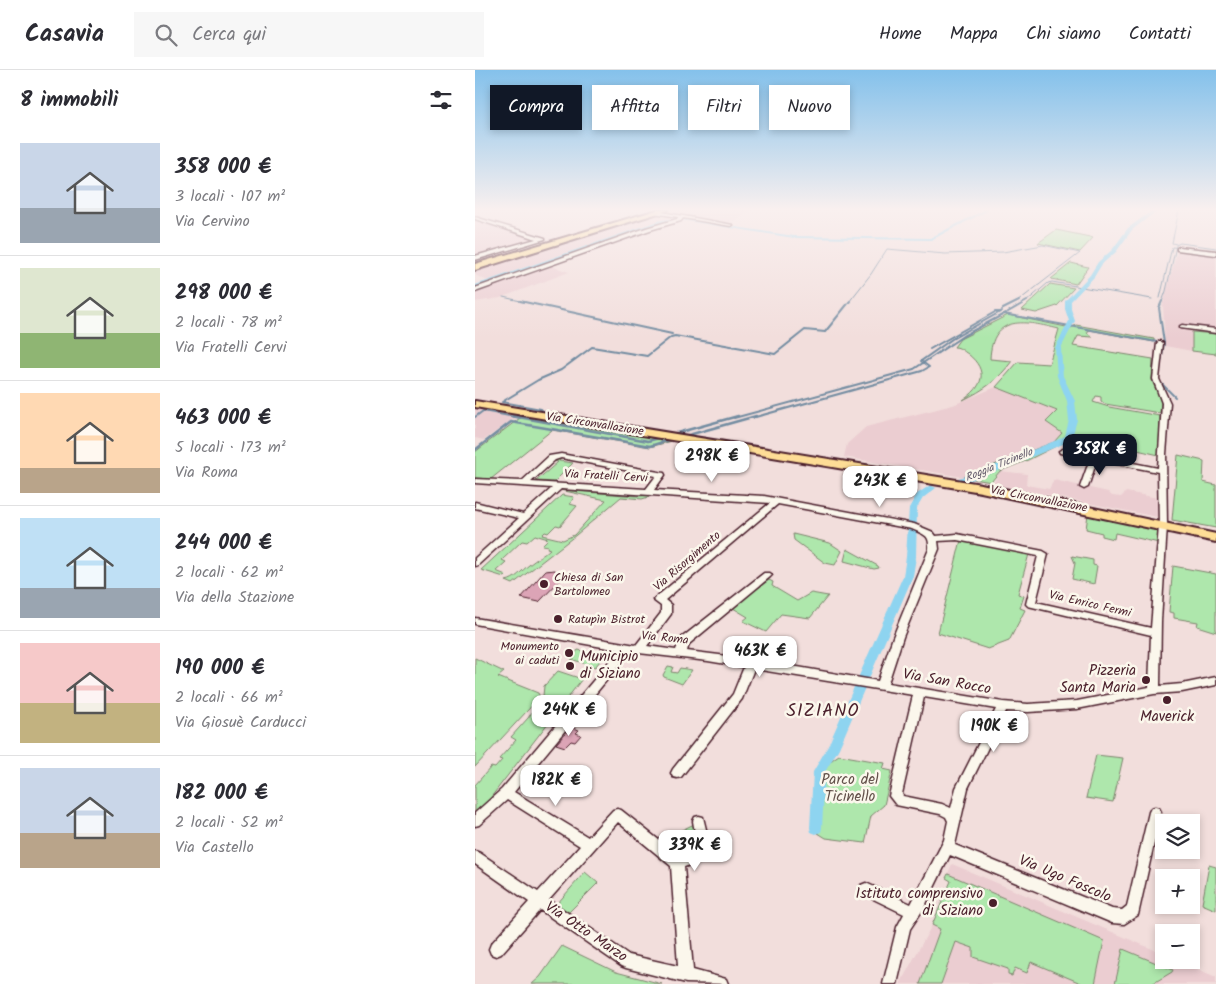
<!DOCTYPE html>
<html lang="it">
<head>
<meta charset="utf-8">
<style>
	body { margin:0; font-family:Kalam,sans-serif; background:#f7f7f7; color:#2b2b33; height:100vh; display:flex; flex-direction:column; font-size:19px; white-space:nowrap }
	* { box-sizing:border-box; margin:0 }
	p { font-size:16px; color:#7c7c81 }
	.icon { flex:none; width:28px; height:28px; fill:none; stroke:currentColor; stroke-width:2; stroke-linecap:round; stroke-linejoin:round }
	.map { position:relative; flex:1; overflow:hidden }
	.side { display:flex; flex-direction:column; background:#fff; width:475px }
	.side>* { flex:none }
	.banner { position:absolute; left:15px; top:15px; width:475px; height:45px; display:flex; gap:10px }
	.buttons { position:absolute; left:680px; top:744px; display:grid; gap:10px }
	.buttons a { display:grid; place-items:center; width:45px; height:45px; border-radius:0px; background:#fff; box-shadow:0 2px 8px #0003; font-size:25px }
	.price { position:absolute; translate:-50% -42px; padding:0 11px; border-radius:10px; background:#fff; color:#222; font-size:16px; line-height:32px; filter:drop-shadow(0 1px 2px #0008) }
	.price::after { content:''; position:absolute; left:50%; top:30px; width:15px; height:11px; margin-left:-8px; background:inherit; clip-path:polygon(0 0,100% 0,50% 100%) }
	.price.on { background:#111827; color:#fff }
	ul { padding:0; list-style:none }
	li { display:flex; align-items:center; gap:15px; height:125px; padding:0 20px }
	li+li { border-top:1px solid #e1e1e2 }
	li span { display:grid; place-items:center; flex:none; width:140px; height:100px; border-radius:0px; color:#555 }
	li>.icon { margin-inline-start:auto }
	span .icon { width:60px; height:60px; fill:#fffc; stroke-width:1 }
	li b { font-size:21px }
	h2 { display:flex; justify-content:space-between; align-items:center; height:60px; padding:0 20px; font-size:21px }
	.pill { padding:0 18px; border-radius:0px; background:#fff; box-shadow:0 2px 8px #0003; font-size:18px; line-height:45px }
	.pill.on { background:#111827; color:#fff }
	header { display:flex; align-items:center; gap:30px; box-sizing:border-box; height:70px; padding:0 25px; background:#fff; border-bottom:1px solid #e1e1e2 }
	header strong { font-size:24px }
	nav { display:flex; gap:28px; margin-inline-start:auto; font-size:18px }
	.search { width:350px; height:45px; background:#f7f7f7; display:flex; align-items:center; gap:12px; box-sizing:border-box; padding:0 18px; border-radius:0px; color:#7c7c81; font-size:19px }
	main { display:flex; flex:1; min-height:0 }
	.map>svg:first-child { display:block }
</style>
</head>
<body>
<header>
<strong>Casavia</strong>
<div class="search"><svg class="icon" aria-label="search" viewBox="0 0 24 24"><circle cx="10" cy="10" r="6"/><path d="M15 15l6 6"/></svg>Cerca qui</div>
<nav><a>Home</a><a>Mappa</a><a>Chi siamo</a><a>Contatti</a></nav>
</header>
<main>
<section class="side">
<h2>8 immobili<svg class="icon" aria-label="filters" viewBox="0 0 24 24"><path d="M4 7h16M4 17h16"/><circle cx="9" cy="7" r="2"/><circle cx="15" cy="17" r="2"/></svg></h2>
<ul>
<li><span style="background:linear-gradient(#c9d6e8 65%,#9aa5b1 0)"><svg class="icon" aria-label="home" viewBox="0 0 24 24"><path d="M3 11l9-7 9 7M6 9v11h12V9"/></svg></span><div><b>358 000 €</b><p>3 locali · 107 m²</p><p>Via Cervino</p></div></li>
<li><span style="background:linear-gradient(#dfe7d0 65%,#8fb573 0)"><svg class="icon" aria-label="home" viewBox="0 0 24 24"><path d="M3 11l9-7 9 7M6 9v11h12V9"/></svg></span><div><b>298 000 €</b><p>2 locali · 78 m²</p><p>Via Fratelli Cervi</p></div></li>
<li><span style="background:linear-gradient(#ffd9b3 75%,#b9a48a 0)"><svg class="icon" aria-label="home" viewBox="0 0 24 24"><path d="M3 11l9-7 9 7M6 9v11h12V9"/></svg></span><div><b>463 000 €</b><p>5 locali · 173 m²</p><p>Via Roma</p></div></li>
<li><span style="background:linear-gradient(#bfe0f5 70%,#9aa5b1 0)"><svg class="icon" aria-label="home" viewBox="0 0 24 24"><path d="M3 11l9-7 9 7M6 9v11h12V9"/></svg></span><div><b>244 000 €</b><p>2 locali · 62 m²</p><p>Via della Stazione</p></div></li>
<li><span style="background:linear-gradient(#f6c9c9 60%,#c2b280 0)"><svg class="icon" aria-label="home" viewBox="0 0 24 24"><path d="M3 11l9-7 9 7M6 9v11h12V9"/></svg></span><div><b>190 000 €</b><p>2 locali · 66 m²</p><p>Via Giosuè Carducci</p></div></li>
<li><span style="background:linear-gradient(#c9d6e8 65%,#b9a48a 0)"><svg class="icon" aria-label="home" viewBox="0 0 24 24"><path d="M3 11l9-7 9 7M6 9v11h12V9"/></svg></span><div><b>182 000 €</b><p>2 locali · 52 m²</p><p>Via Castello</p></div></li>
</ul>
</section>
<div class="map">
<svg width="741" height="914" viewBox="0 0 741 914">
	<rect width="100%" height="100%" fill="#f2dedc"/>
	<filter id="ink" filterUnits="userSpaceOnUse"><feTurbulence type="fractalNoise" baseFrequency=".02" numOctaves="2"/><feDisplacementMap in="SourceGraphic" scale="10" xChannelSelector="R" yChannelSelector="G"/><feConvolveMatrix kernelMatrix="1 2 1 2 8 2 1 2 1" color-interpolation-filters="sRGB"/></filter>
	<g filter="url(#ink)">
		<g fill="#ebcdd1">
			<path d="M 196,140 L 276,140 L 255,153 L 187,142 Z"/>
			<path d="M 185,144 L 202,147 L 13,211 L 0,205 L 0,199 Z"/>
			<path d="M 0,145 L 71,168 L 0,192 Z"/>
			<path d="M 703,178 L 741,182 L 741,264 L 717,262 L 717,281 L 690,276 L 688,233 Z"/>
			<path d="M 74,195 L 94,202 L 25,228 L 0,232 L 0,221 Z"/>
			<path d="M 521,317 L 583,341 L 587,363 L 579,372 L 488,407 L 369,387 L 372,374 L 391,357 L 478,335 Z"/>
			<path d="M 0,336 L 45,344 L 9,370 L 0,368 Z"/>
			<path d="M 525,401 L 552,404 L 551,415 L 574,419 L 579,410 L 633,422 L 637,426 L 646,427 L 651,422 L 683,428 L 687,431 L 687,448 L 518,414 Z"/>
			<path d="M 477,794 L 689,884 L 689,890 L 702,890 L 741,907 L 741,914 L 425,914 L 457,855 L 476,811 L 471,808 Z"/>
		</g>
		<g fill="#aee7ac" stroke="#7c836c">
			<path d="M 581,160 L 615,167 L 618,168 L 605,182 L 563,173 Z"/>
			<path d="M 596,193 L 613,197 L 601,214 L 576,209 Z"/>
			<path d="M 575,214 L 599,218 L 582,236 L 561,243 L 547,240 Z"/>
			<path d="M 533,245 L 596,258 L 601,255 L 679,269 L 679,272 L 614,260 L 612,263 L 618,267 L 603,266 L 598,276 L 678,289 L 677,311 L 686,330 L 685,343 L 630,334 L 626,331 L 626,327 L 621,326 L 618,332 L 634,337 L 685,346 L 684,385 L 601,366 L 553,390 L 525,401 L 516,412 L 488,407 L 579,372 L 587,363 L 571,352 L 582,341 L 521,317 L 543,292 L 574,294 L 584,259 C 551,251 517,243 515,289 L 537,291 C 523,310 509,320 488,330 C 508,317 514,301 493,284 C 488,281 485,277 479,277 L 485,269 Z"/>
			<path d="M 717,262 L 741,264 L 741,284 L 717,281 Z"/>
			<path d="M 49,345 L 197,371 L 175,377 L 77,360 L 16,409 L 0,408 L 0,382 Z"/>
			<path d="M 703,385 L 729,391 L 728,412 L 741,415 L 741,458 L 697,450 Z"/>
			<path d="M 87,388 L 84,391 L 98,393 L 79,412 L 61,411 L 83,392 L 78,391 Z"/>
			<path d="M 85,420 L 163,426 L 180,425 L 167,429 L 146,427 L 101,465 L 38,514 L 31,511 C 41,509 46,501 54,495 C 61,489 68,486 75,479 L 72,478 L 73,476 L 67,475 L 73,469 L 60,465 L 52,472 L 47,471 L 27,490 L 31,492 L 21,501 L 31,505 L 29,507 L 6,500 L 87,425 L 99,427 L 95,434 L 102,436 L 85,456 L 81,455 L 73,463 L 70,462 L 67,465 L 88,470 L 99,465 L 131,430 Z"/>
			<path d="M 613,444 L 681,458 L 684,462 L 684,473 L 640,463 L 639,469 L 627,466 L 627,463 L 611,459 Z"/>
			<path d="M 318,464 L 355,473 L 367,481 L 360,495 L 350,493 L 319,470 Z"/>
			<path d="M 486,470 L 554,484 L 543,524 L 549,526 L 545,538 L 550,540 L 534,571 L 513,579 L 463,563 Z"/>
			<path d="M 372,479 L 403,496 L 404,498 L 399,499 L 369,491 Z"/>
			<path d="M 597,486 L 618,490 L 618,495 L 622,496 L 619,514 L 597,509 L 600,493 Z"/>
			<path d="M 698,496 L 741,504 L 741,562 L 722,556 L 723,552 L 699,548 L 699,543 L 694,542 Z"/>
			<path d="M 294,510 L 298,512 L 297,516 L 322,531 L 336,523 L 353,526 L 335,548 L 306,544 L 291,562 L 268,551 L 273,547 L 258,538 L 226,564 L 222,562 Z"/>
			<path d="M 103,580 L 130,585 L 120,597 L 96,589 Z"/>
			<path d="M 0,588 L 29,602 L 23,607 L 63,623 L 65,627 L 0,697 Z"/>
			<path d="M 193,596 L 198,597 L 196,602 L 202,603 L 205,598 L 217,600 L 207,614 L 189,607 L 188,605 Z"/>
			<path d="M 83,601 L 107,609 L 13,731 L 0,742 L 0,715 L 16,697 L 20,698 L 27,690 L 24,689 L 41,670 L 36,667 L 53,648 L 68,626 L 69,616 Z"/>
			<path d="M 364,685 L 410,693 L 408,699 L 417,701 L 409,735 L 396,746 L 390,773 L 351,768 L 343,763 C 344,736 336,701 364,685 Z"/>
			<path d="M 621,685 L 648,688 L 638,732 L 611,728 Z"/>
			<path d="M 219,754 L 221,782 L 216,785 L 191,768 Z"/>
			<path d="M 734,795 L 741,797 L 741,840 L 727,834 Z"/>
			<path d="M 110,802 L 123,813 L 93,843 L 81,835 Z"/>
			<path d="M 473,804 L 629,871 L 620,914 L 608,914 L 556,892 L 552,903 L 540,898 L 537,906 L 533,905 L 533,899 L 498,887 L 498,878 L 481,872 L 466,914 L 445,914 L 465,859 L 457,855 L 476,811 L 471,808 Z"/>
			<path d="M 87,876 L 141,902 L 187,914 L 57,914 L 65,907 Z"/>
			<path d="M 648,879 L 698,900 L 697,902 L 677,914 L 640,914 Z"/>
		</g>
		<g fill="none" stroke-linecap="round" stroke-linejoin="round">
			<g stroke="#738ca1" stroke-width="1">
				<path d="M 701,174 L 697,173 L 704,140"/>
				<path d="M 701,175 L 705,173 L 741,178"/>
				<path d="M 28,227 L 50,232"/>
				<path d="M 685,228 L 697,177 L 741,181"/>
				<path d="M 374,232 L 396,204 L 412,179 L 470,184 L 528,182 L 568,175 L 605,183 L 542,232"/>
				<path d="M 551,232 L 573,213 L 577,212 L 677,229"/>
				<path d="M 687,232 L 691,221 L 701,176"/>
			</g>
			<g stroke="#738ca1" stroke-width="2">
				<path d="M 45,231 L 197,264"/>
				<path d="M 528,239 L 544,231"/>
				<path d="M 533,242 L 552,231"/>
				<path d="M 529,244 L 682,272"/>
				<path d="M 687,273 L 689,273 L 684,238 L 687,231"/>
				<path d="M 455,279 L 520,242 L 526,242"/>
				<path d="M 685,299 L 689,273"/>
				<path d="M 686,313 L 700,327"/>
				<path d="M 66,342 L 68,341 L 66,339 L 27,332 L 63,310 L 86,300 L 117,277 L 172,286 L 196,267 L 200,266 L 300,284 L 330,260 L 350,262 L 375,231"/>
				<path d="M 0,347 L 8,341 L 45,348"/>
				<path d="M 259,348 L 439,299 L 488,266 L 531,243"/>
				<path d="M 277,348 L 447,301 L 454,297 L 446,291 L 477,269 L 527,241"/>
			</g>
			<g stroke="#738ca1" stroke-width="2.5">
				<path d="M 38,346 L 173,371 L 184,368"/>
				<path d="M 198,364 L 263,346"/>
				<path d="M 210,366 L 281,346"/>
				<path d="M 0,380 L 36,352 L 175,376 L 194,370"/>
			</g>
			<g fill="#8ed4f0" fill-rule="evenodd">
				<path d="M 509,140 L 514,140 L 456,170 L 319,168 L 206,150 L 208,149 L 319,166 L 455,168 Z"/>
				<path d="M 678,140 L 683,140 L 657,160 L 641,182 L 627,194 L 619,207 L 596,231 L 596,239 L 600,251 L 586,278 L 588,306 L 600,331 L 602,350 L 597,367 L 588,374 L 522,401 L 487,413 L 481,413 L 480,411 L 481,409 L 516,397 L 582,370 L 590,366 L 594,350 L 592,331 L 582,306 L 580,278 L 594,251 L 590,239 L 590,231 L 615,205 L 623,192 L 637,180 L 653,158 Z"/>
				<path d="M 203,148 L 205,148 L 205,150 L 189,152 L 0,219 L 0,215 L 186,150 Z"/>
				<path d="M 454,416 L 457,416 L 461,418 L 448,428 L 442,438 L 441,487 L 438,506 L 364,678 L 350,702 L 347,758 L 346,762 L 341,764 L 336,762 L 335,758 L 338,702 L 353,676 L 428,506 L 431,487 L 434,438 L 442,424 Z"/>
			</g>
		</g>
		<g fill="#dca4b6" stroke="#4a1f2b">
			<path d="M 80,500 L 84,504 L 90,505 L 64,532 L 46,528 L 70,501 Z"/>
			<path d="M 96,657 L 104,660 L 101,663 L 106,665 L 100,672 L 96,671 L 90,677 L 81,674 Z"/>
		</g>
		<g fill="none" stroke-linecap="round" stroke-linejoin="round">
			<defs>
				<g id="minor">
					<path d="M 181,141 L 258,155 L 256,156 L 208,148 L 206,151 L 175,160 L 0,222 L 0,218 L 171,158 L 202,149 L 203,147 L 179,143 L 179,142 Z"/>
					<path d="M 0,147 L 70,168 L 70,169 L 0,190 L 0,186 L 61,169 L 0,149 Z"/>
					<path d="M 704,177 L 741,181 L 741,185 L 702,180 L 702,178 Z"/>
					<path d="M 707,255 L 741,259 L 741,263 L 705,258 L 705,256 Z"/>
					<path d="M 685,271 L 688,273 L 684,309 L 695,333 L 691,384 L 692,456 L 686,551 L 685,616 L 707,614 L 741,607 L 741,615 L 707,622 L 679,624 L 602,639 L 553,642 L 531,641 L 493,718 L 480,775 L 637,839 L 647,840 L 652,836 L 674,742 L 676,738 L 680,737 L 684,738 L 686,742 L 663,845 L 649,854 L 637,853 L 475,785 L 449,838 L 435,859 L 422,914 L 408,914 L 422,857 L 429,844 L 386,823 L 384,819 L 386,815 L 391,813 L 436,834 L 469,770 L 473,751 L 471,747 L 465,744 L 421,735 L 414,726 L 438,625 L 279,599 L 267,629 L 206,707 L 202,708 L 198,707 L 196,703 L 198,699 L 258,624 L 269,597 L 233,591 L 155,582 L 39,722 L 113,767 L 138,740 L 142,739 L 146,740 L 204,786 L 223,780 L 218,751 L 220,747 L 224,746 L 228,747 L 237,784 L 235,788 L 209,797 L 218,900 L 251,909 L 253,914 L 211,913 L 151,898 L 146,896 L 65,840 L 26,884 L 21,886 L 16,884 L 14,879 L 16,874 L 54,832 L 0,794 L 0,781 L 5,783 L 63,822 L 105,776 L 32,730 L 4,755 L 0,756 L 0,743 L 27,719 L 144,580 L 0,554 L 0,548 L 161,575 L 186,543 L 186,536 L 178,530 L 180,528 L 295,433 L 86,419 L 3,495 L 0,496 L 0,488 L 44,448 L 0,438 L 0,432 L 48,444 L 77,418 L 0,413 L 0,409 L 47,411 L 74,386 L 86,384 L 189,403 L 190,405 L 179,420 L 289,426 L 439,454 L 458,462 L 461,466 L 482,464 L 568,481 L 573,484 L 561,532 L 676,558 L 684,456 L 683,402 L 622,390 L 613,417 L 609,419 L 605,417 L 615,389 L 585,383 L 584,381 L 588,379 L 683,398 L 687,333 L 678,309 L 682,273 ZM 86,388 L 181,406 L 171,419 L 56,412 L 80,390 ZM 303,434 L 437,459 C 449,465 455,464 454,479 L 418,567 L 403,611 L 276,589 L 212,581 L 214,574 L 295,507 L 297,505 L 295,503 L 289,503 L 205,569 L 201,580 L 172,576 L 196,544 L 196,535 L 190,530 ZM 482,470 L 563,486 L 551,534 L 553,536 L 676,565 L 674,617 L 602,631 L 553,634 L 528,632 L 413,613 L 428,567 L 464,479 L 463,471 ZM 449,627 L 521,639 L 481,718 L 476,738 L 467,734 L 428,726 L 427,724 ZM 143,752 L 196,796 L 203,896 L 154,885 L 74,830 Z"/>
				</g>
				<g id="primary">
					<path d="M 182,140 L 193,140 L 0,200 L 0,194 Z"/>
					<path d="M 0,331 L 506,414 L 741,464 L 741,472 L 506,422 L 0,337 Z"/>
				</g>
			</defs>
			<use href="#minor" stroke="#4a1f2b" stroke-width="3"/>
			<use href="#primary" stroke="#4a1f2b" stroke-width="4"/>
			<use href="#minor" fill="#fbf7ec" fill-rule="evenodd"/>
			<use href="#primary" fill="#fedd96" fill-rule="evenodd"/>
		</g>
	</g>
	<linearGradient id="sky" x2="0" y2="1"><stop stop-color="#84c1eb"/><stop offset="0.52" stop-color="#f9f0ef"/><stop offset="1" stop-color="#f9f0ef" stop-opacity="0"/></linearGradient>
	<rect width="741" height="268" fill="url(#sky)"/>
	<g fill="#4a1f2b" stroke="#fbf7ec" stroke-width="2">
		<circle cx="69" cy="514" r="5"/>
		<circle cx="83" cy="549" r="5"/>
		<circle cx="94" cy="583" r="5"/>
		<circle cx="95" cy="596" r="5"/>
		<circle cx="671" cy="610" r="5"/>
		<circle cx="692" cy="630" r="5"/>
		<circle cx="518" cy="833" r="5"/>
	</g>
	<g text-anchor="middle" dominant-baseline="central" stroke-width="5" stroke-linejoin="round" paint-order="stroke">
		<g font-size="11" font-style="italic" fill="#5e5566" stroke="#fbf7ec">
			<text transform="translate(524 395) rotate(-22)">Roggia Ticinello</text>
		</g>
		<g font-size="12" fill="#4a1f2b" stroke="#fbf7ec">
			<text transform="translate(120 354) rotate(9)">Via Circonvallazione</text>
			<text transform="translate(131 406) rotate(3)">Via Fratelli Cervi</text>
			<text transform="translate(564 429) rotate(11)">Via Circonvallazione</text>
			<text transform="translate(212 491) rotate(-41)">Via Risorgimento</text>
			<text transform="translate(615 534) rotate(13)">Via Enrico Fermi</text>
			<text transform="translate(190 568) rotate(6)">Via Roma</text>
		</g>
		<g font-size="12" fill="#4a1f2b" stroke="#fbf7ec" text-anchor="start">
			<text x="79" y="507">Chiesa di San<tspan x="79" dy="14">Bartolomeo</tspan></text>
			<text x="93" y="549">Ratupìn Bistrot</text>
			<text x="84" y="576" text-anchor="end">Monumento<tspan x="84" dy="14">ai caduti</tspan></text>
		</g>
		<g font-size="15" fill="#4a1f2b" stroke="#fbf7ec" text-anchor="end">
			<text x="105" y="587" text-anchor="start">Municipio<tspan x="105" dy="17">di Siziano</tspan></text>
			<text x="661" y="601">Pizzeria<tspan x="661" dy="17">Santa Maria</tspan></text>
			<text x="692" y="647" text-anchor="middle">Maverick</text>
			<text x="508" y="824">Istituto comprensivo<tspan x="508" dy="17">di Siziano</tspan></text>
		</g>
		<g font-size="15" fill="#4a1f2b" stroke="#fbf7ec">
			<text transform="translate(472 612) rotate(10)">Via San Rocco</text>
			<text transform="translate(590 809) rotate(23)">Via Ugo Foscolo</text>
			<text transform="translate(111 862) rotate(34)">Via Otto Marzo</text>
		</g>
		<g font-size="15" fill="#63514b" stroke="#fbf7ec">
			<text x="375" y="710">Parco del<tspan x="375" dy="17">Ticinello</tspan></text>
		</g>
		<g font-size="18" letter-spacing="1" fill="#4a1f2b" stroke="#fbf7ec">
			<text x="348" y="641">SIZIANO</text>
		</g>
	</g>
</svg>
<div class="buttons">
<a><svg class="icon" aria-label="layers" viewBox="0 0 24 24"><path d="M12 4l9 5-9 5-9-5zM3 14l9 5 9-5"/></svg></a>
<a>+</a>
<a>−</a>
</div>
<b class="price on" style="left:625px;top:406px">358K €</b>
<b class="price" style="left:237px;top:413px">298K €</b>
<b class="price" style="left:405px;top:438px">243K €</b>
<b class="price" style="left:285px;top:608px">463K €</b>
<b class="price" style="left:94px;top:667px">244K €</b>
<b class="price" style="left:519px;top:683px">190K €</b>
<b class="price" style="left:81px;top:737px">182K €</b>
<b class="price" style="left:220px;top:802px">339K €</b>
<div class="banner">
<a class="pill on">Compra</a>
<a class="pill">Affitta</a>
<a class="pill">Filtri</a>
<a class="pill">Nuovo</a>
</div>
</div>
</main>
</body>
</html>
